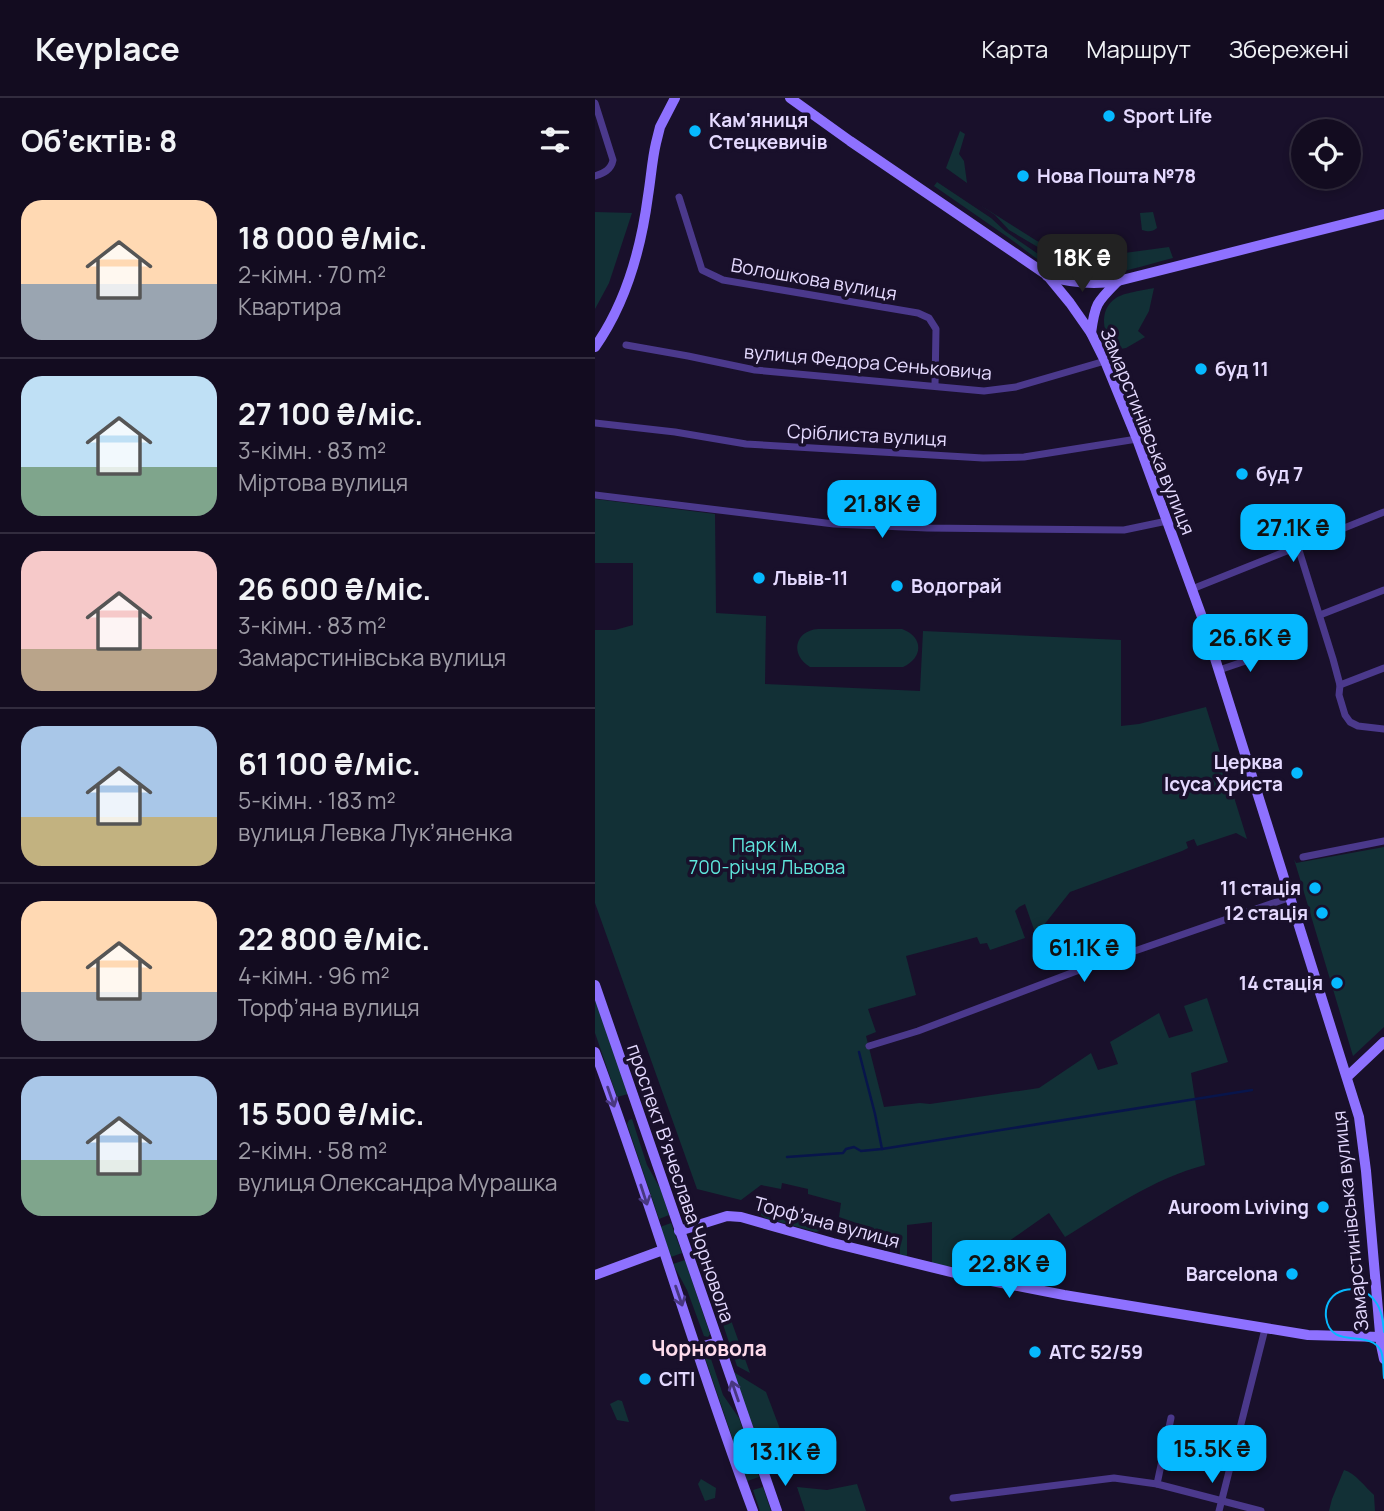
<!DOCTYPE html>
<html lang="uk">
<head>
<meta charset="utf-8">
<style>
	body { margin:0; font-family:Manrope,sans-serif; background:#201a2d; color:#f1f3f6; height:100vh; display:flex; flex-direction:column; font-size:26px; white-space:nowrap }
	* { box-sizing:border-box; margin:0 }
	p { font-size:23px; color:#9d9ba5 }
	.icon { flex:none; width:38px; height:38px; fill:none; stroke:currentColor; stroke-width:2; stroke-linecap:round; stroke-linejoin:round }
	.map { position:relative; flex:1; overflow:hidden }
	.drawer { display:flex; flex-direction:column; background:#130c20; width:595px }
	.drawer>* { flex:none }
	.controls { position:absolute; left:696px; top:21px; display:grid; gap:14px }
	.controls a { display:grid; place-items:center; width:70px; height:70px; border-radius:50%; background:#130c20; box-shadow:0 4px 10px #0003,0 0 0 2px #322c3e; font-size:35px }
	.price { position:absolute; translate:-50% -60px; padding:0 16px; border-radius:14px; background:#06b9ff; color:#111; font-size:23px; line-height:46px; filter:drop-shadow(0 2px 4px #0008) }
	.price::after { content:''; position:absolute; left:50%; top:42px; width:21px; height:16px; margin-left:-10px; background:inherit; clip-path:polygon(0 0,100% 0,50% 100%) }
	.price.active { background:#222; color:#fff }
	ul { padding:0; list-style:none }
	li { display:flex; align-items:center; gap:21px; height:175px; padding:0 21px }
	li+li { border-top:2px solid #322c3e }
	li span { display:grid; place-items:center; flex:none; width:196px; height:140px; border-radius:21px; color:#555 }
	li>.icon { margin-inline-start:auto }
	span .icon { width:84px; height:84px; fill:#fffc; stroke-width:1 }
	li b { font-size:30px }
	h2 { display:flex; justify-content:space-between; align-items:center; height:84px; padding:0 21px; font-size:30px }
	header { display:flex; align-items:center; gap:42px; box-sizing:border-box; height:98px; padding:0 35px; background:#130c20; border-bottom:2px solid #322c3e }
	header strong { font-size:33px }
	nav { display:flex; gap:38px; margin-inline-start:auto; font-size:24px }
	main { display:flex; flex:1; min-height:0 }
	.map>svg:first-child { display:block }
</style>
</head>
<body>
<header>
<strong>Keyplace</strong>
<nav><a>Карта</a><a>Маршрут</a><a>Збережені</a></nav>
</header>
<main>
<section class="drawer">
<h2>Об’єктів: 8<svg class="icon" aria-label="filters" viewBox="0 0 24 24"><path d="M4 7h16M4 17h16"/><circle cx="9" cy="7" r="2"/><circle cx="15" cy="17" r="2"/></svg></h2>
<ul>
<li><span style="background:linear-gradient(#ffd9b3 60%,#9aa5b1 0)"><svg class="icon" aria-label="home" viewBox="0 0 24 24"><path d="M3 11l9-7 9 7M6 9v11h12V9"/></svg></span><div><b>18 000 ₴/міс.</b><p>2-кімн. · 70 m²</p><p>Квартира</p></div></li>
<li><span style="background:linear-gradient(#bfe0f5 65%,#7fa58c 0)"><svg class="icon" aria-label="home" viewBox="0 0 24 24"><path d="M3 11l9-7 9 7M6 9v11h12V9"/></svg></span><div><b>27 100 ₴/міс.</b><p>3-кімн. · 83 m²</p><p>Міртова вулиця</p></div></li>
<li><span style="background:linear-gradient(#f6c9c9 70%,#b9a48a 0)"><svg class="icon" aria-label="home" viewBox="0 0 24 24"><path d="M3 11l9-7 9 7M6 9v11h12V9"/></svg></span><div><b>26 600 ₴/міс.</b><p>3-кімн. · 83 m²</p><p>Замарстинівська вулиця</p></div></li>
<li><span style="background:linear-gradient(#a9c7e8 65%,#c2b280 0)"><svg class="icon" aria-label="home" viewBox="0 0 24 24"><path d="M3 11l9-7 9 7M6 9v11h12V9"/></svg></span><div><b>61 100 ₴/міс.</b><p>5-кімн. · 183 m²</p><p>вулиця Левка Лукʼяненка</p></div></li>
<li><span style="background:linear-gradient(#ffd9b3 65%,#9aa5b1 0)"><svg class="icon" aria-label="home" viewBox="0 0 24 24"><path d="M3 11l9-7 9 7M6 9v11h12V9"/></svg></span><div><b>22 800 ₴/міс.</b><p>4-кімн. · 96 m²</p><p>Торфʼяна вулиця</p></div></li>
<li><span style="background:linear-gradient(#a9c7e8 60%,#7fa58c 0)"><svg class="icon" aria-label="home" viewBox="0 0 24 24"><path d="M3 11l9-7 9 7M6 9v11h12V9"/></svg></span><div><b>15 500 ₴/міс.</b><p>2-кімн. · 58 m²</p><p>вулиця Олександра Мурашка</p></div></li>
</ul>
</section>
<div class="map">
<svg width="789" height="1413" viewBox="0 0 789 1413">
	<rect width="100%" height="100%" fill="#19102b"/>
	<g fill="#123036">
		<path d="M 365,33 L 370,36 L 364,56 L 369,63 L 372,85 L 351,70 Z"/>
		<path d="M 342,84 L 396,120 L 410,133 L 446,158 L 461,165 L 474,164 L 485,161 L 574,149 L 578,160 C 546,168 511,181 478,177 C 454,174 433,153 414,140 C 389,123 364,105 339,88 Z"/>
		<path d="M 385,107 L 442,143 L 452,147 L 462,143 L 469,147 L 469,155 L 453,155 L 414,132 L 400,117 Z"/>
		<path d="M 0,114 L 37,115 L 14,185 L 0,211 Z"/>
		<path d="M 558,114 L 562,130 C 557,134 554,134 547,132 L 545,115 Z"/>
		<path d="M 559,190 L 554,213 L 543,233 L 550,239 L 531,250 L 519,252 C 509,236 502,213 521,200 C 528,195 549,192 559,190 Z"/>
		<path d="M 0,401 L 120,416 L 121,515 L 171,518 L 170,586 L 325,593 L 328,533 L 526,542 L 526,628 L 544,626 L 611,609 L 652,741 L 641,735 L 602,748 L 599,741 L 591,744 L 593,750 L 587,753 L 475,794 L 441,837 L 430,806 L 424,809 L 420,813 L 430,840 L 395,852 L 392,845 L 385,846 L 382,839 L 311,858 L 321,897 L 273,911 L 281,934 L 271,938 L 289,1009 L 325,1005 L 335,1006 L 444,990 L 496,955 L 503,972 L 523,966 L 515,944 L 564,915 L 574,940 L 598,933 L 589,908 L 612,900 L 633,964 L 596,975 L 610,1067 C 559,1080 514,1112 470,1139 L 454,1115 L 376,1170 L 337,1167 L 337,1124 L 312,1127 L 312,1160 L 305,1159 L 305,1140 L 244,1119 L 246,1105 L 213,1096 L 213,1091 L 187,1085 L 186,1091 L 166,1087 L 146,1102 L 102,1091 L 0,805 L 0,532 L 20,532 L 38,527 L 38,465 L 0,465 Z"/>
		<path d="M 223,531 L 307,531 C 329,539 328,560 308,569 L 215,569 C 195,557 199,533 223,531 Z"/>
		<path d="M 789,749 L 789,929 L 758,958 L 699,761 L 701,765 Z"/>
		<path d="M 0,901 L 33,996 L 22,999 L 0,935 Z"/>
		<path d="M 37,1021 L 52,1067 L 66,1092 L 74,1117 L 64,1121 L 32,1026 L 34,1022 Z"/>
		<path d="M 172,1110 L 224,1124 L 227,1127 L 227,1132 L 221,1134 L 170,1120 L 166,1117 L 166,1113 Z"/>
		<path d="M 76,1125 L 87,1155 L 76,1159 L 65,1129 Z"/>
		<path d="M 114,1161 L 155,1275 L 142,1268 L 107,1164 Z"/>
		<path d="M 90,1162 L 115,1236 L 113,1239 L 109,1238 L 92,1192 L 78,1166 Z"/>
		<path d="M 114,1255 L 128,1297 L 144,1320 L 164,1379 L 152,1383 L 109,1257 Z"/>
		<path d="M 137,1273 L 171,1294 L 185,1331 C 184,1343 175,1351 166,1355 Z"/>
		<path d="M 23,1302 L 27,1303 L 34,1324 L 22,1322 L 15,1306 Z"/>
		<path d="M 749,1372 C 760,1375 770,1389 779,1397 L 780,1413 L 734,1413 L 737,1401 Z"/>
		<path d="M 106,1381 L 121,1390 L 120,1400 L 110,1403 L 103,1386 Z"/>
		<path d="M 262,1386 L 271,1413 L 210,1413 L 202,1389 L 232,1392 Z"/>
		<path d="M 168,1389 L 176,1413 L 165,1413 L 158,1392 Z"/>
	</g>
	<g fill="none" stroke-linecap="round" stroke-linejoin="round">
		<g stroke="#08154b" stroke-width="2.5">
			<path d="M 264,954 L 280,1016 L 287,1051 L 657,992"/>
			<path d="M 192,1059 L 248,1055 L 251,1051 L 259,1049 L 266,1053 L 287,1051"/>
		</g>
		<g stroke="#4b398c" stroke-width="7">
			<path d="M 0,5 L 18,62 C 16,72 9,75 0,78"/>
			<path d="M 84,99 L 107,172 L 128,182 L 323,215 L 334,220 L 341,231 L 340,287"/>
			<path d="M 31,247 L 93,258 L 160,272 L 389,293 L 421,289 L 510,263"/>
			<path d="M 0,325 L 80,334 L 151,346 L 388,360 L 429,359 L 542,341"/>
			<path d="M 0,397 L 239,426 L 332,430 L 529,432 L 572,423"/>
			<path d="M 703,449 L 738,561 L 745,587 L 744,597 L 750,617 L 755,624 L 763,628 L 789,631"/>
			<path d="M 597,491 L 789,414"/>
			<path d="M 725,517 L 789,492"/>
			<path d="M 624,572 L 677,554"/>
			<path d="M 745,587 L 789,570"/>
			<path d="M 708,759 L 789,743"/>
			<path d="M 274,948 L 323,933 L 479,874 L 696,799"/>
			<path d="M 562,1386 L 576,1320"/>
			<path d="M 358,1400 L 519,1380 L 562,1386 L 666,1413"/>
			<path d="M 624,1413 L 670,1231"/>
		</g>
		<g stroke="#8e71ff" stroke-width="10">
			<path d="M 195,0 L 255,43 L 452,177 L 475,205 L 496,235 L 510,263 L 542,341 L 607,519 L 764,1019 L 771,1073 L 786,1247 L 789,1261"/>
			<path d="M 452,178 C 476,185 498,187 523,183 L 789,116"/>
			<path d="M 496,235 C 500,205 502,204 523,183"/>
			<path d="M 0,249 C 31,205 46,151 53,98 C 56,80 57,62 61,45 L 65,29 L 80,0"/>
			<path d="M 0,887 L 182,1413"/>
			<path d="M 0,954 C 57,1106 101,1262 158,1413"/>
			<path d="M 753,978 L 789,944"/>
			<path d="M 84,1133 L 132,1118 L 146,1119 L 238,1145 L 376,1179 L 469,1197 L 713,1237 L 786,1239"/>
			<path d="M 0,1177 L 68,1152"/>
			<path d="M 102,1250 L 123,1244"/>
		</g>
		<path stroke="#06b9ff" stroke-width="2" d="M 789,1234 C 788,1223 787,1212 780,1203 C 765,1182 728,1190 731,1219 C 735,1253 775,1230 786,1253 C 789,1261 788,1272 789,1280"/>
	</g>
	<defs><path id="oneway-shaft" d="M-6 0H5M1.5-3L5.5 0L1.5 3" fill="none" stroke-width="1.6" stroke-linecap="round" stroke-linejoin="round" transform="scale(1.75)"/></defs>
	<g stroke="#483780">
		<use href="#oneway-shaft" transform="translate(16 999) rotate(71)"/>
		<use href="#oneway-shaft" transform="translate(49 1097) rotate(72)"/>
		<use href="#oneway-shaft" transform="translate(84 1198) rotate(71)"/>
		<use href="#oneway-shaft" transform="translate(140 1293) rotate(-109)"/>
	</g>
	<g fill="#06b9ff" stroke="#19102b" stroke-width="2.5">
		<circle cx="514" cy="18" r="7"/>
		<circle cx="100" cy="33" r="7"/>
		<circle cx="428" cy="78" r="7"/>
		<circle cx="606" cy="271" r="7"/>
		<circle cx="647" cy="376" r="7"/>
		<circle cx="164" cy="480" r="7"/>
		<circle cx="302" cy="488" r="7"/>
		<circle cx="702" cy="675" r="7"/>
		<circle cx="720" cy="790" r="7"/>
		<circle cx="727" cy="815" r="7"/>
		<circle cx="742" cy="885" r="7"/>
		<circle cx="728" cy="1109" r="7"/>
		<circle cx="697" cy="1176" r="7"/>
		<circle cx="440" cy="1254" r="7"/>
		<circle cx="50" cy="1281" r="7"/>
	</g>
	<g text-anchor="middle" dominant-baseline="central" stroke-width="7" stroke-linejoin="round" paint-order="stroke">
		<g font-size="19" font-weight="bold" fill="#e5daff" stroke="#19102b" text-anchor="start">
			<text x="528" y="18">Sport Life</text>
			<text x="114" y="22">Кам'яниця<tspan x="114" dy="22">Стецкевичів</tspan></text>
			<text x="442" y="78">Нова Пошта №78</text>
			<text x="620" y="271">буд 11</text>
			<text x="661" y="376">буд 7</text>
			<text x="178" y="480">Львів-11</text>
			<text x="316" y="488">Водограй</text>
			<text x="688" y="664" text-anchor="end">Церква<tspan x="688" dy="22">Ісуса Христа</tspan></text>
			<text x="706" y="790" text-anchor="end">11 стація</text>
			<text x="713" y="815" text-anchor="end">12 стація</text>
			<text x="728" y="885" text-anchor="end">14 стація</text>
			<text x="714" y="1109" text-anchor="end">Auroom Lviving</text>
			<text x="683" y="1176" text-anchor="end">Barcelona</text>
			<text x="454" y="1254">АТС 52/59</text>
			<text x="64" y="1281">CITI</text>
		</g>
		<g font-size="19" fill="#e5daff" stroke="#19102b">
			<text transform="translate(219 181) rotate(10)">Волошкова вулиця</text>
			<text transform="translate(273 264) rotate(5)">вулиця Федора Сеньковича</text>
			<text transform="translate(553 333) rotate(68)">Замарстинівська вулиця</text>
			<text transform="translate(272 337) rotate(3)">Сріблиста вулиця</text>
			<text transform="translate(86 1085) rotate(71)">проспект Вʼячеслава Чорновола</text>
			<text transform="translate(755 1123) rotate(-96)">Замарстинівська вулиця</text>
			<text transform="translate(232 1124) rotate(15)">Торфʼяна вулиця</text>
		</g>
		<g font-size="19" fill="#5fe6dc" stroke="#19102b">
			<text x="172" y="747">Парк ім.<tspan x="172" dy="22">700-річчя Львова</tspan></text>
		</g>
		<g font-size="21" font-weight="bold" fill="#ffdcec" stroke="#19102b">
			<text x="114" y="1250">Чорновола</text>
		</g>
	</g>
</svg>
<div class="controls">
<a><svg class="icon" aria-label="locate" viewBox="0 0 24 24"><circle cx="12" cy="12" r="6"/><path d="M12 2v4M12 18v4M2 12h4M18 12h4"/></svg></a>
</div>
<b class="price active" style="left:487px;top:196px">18K ₴</b>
<b class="price" style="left:287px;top:442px">21.8K ₴</b>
<b class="price" style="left:698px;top:466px">27.1K ₴</b>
<b class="price" style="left:655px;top:576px">26.6K ₴</b>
<b class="price" style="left:489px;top:886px">61.1K ₴</b>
<b class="price" style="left:414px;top:1202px">22.8K ₴</b>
<b class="price" style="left:617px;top:1387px">15.5K ₴</b>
<b class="price" style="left:190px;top:1390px">13.1K ₴</b>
</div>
</main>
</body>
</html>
